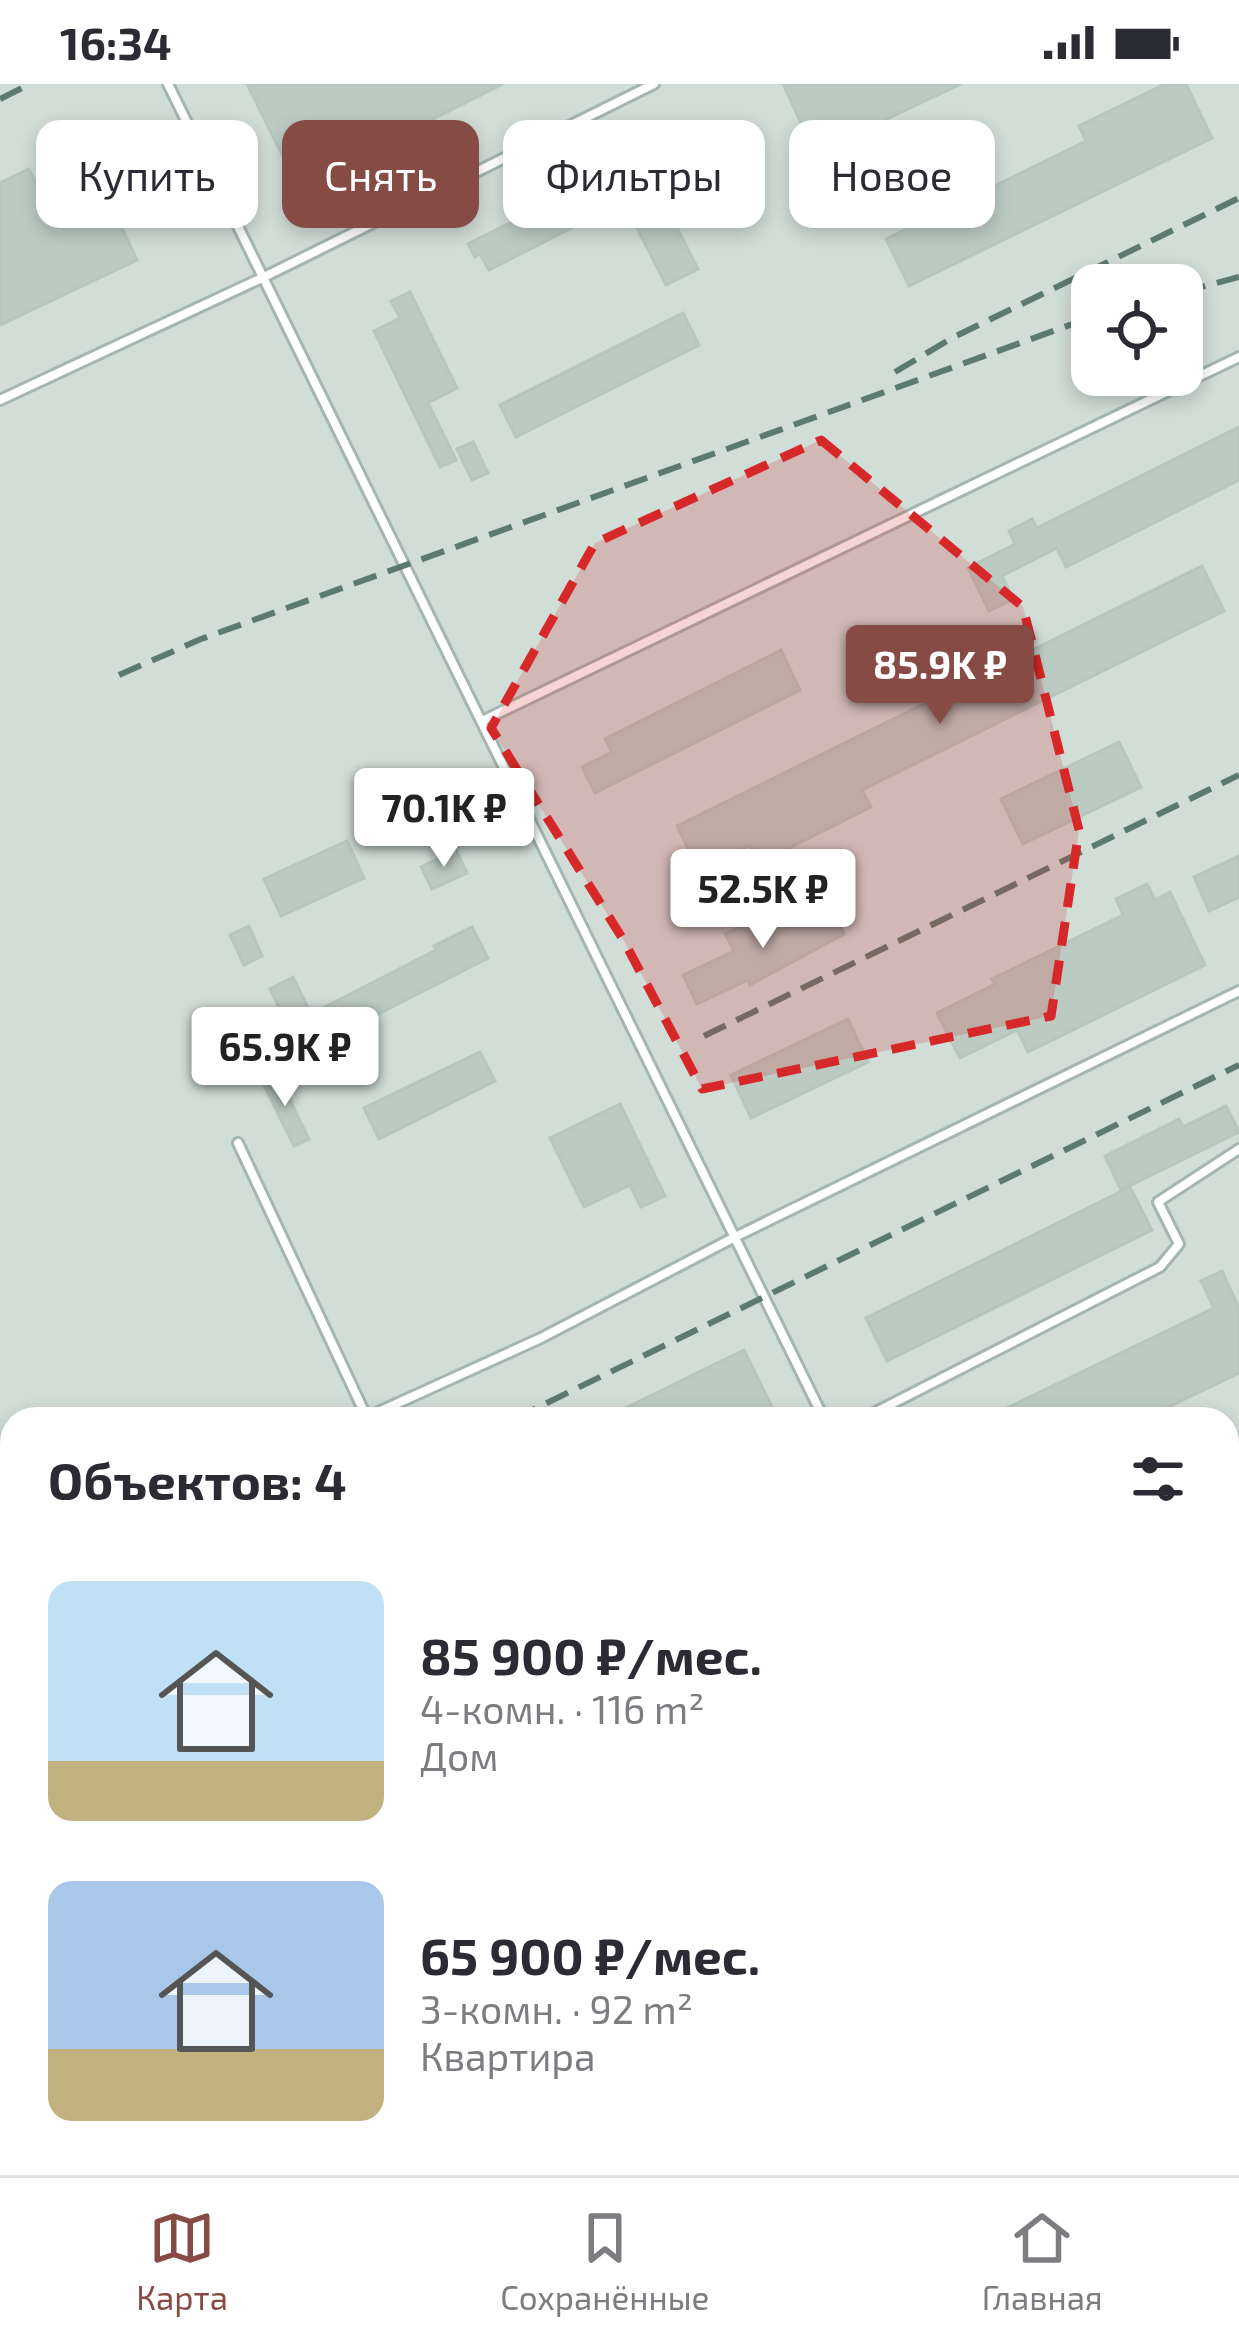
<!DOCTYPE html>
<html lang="ru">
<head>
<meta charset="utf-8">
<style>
	body { margin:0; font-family:"Exo 2",sans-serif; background:#f7f7f7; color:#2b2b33; height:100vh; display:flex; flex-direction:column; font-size:45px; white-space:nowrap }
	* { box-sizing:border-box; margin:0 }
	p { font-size:39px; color:#7c7c81 }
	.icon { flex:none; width:66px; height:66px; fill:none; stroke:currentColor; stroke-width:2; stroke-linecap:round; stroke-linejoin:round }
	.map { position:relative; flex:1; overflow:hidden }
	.side { position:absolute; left:0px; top:1323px; width:1239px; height:768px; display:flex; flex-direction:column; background:#fff; border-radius:36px 36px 0 0; box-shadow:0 6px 18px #0003 }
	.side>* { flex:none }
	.banner { position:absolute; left:36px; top:36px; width:1167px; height:108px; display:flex; gap:24px }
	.fabs { position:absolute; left:1071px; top:180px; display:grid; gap:24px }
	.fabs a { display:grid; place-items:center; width:132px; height:132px; border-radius:24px; background:#fff; box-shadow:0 6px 18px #0003; font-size:60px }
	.price { position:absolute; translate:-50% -102px; padding:0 27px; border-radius:12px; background:#fff; color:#222; font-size:39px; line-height:78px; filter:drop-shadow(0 3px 6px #0008) }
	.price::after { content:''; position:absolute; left:50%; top:72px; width:36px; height:27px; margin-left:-18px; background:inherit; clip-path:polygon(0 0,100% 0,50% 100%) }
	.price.on { background:#864b44; color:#fff }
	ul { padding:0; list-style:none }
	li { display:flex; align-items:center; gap:36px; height:300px; padding:0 48px }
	li span { display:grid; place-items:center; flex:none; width:336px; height:240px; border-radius:24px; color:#555 }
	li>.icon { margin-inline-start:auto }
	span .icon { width:144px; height:144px; fill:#fffc; stroke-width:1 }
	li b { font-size:51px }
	h2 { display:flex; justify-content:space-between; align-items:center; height:144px; padding:0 48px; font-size:51px }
	.tag { padding:0 42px; border-radius:24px; background:#fff; box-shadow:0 6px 18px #0003; font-size:42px; line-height:108px }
	.tag.on { background:#864b44; color:#fff }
	.status { display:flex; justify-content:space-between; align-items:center; height:84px; padding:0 60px; background:#fff; direction:ltr }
	.status svg { height:33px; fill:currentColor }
	.tab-bar { display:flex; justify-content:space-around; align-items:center; height:168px; border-top:3px solid #e1e1e2; background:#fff; font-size:33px; color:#7c7c81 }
	.tab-bar a { display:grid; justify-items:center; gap:6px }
	.tab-bar .on { color:#864b44 }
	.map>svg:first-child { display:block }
</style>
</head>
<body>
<div class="status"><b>16:34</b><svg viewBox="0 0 49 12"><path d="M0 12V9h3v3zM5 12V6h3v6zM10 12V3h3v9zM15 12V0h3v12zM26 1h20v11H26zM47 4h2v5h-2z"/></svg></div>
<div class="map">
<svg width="1239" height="2091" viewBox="0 0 1239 2091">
	<rect width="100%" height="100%" fill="#e3ede8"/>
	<path fill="#d1ddd7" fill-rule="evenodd" d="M 0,0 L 1239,0 L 1239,2091 L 0,2091 ZM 1092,201 L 1182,201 L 1182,291 L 1092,291 ZM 12,1335 L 1227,1335 L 1227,2079 L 12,2079 Z"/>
	<g fill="#bbcbc3" stroke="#b5c7be" stroke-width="3">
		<path d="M 247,0 L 503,0 L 298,103 Z"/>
		<path d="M 783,0 L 961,0 L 815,69 Z"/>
		<path d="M 1165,0 L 1186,0 L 1212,54 L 909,202 L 886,155 L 1086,57 L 1079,42 Z"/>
		<path d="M 643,72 L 658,100 L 489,186 L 480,170 L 475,173 L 468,160 Z"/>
		<path d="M 29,85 L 44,116 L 97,91 L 137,176 L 0,241 L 0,99 Z"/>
		<path d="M 669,128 L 698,185 L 666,201 L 637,144 Z"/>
		<path d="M 410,208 L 457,304 L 428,319 L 456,376 L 440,383 L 374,247 L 400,234 L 391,217 Z"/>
		<path d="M 683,229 L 699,261 L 516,353 L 500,321 Z"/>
		<path d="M 1239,343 L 1239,396 L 1066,483 L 1057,464 L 1002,492 L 1013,515 L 989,527 L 968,484 L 1015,460 L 1009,447 L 1032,435 L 1037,444 Z"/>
		<path d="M 473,358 L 488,389 L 472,396 L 457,365 Z"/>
		<path d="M 1202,482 L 1224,527 L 862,706 L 871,723 L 759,779 L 750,761 L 699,787 L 677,742 Z"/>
		<path d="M 781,566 L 800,606 L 595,709 L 582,683 L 612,668 L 605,655 Z"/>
		<path d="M 1119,658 L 1141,703 L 1023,760 L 1001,715 Z"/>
		<path d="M 347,757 L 364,794 L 281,832 L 264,795 Z"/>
		<path d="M 456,766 L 467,789 L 432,805 L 421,783 Z"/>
		<path d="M 1239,772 L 1239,813 L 1209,827 L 1194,793 Z"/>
		<path d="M 1147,800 L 1155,816 L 1170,808 L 1205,881 L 1028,968 L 1017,946 L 960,974 L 937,929 L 995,900 L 992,895 L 1123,831 L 1116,815 Z"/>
		<path d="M 830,820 L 844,850 L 750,901 L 748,896 L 697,920 L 683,891 L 734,867 L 725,850 L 772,827 L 780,844 Z"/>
		<path d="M 249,842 L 262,872 L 244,881 L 230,851 Z"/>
		<path d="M 472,843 L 488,874 L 302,969 L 270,905 L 293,893 L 311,930 L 436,866 L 434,862 Z"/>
		<path d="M 848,935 L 868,978 L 751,1034 L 731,991 Z"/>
		<path d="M 480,968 L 495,997 L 379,1055 L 364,1024 Z"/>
		<path d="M 276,988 L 309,1055 L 294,1062 L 261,995 Z"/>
		<path d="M 620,1020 L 665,1112 L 641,1123 L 630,1101 L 584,1123 L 550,1054 Z"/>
		<path d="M 1226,1022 L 1239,1048 L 1121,1106 L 1105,1072 L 1179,1035 L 1183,1043 Z"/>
		<path d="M 1130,1103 L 1152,1146 L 887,1277 L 866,1234 Z"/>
		<path d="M 1222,1187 L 1239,1224 L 1239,1289 L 1143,1335 L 984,1335 L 1214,1224 L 1201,1197 Z"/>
		<path d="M 744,1266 L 774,1327 L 758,1335 L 603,1335 Z"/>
	</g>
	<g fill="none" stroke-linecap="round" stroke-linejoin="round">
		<defs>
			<g id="service">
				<path d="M 168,0 L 824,1335"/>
				<path d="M 0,316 L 266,192 L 654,0"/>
				<path d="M 482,637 L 1239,273"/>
				<path d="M 238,1059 L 367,1334"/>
				<path d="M 363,1335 L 541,1254 L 735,1153 L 1239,907"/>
				<path d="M 862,1335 L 1160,1183 L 1179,1160 L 1158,1118 L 1239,1065"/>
				<path d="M 0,1518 L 12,1512"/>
				<path d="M 1227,1594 L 1239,1588"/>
				<path d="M 1227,1774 L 1239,1768"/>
				<path d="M 0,1799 L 12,1823"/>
				<path d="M 136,2079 L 142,2091"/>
				<path d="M 230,2091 L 254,2079"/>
			</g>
		</defs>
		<use href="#service" stroke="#a5b5af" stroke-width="14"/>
		<use href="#service" stroke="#fff" stroke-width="8"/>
		<g stroke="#5d7a70" stroke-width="6" stroke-dasharray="24 12" stroke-linecap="butt">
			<path d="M 0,15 L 30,0"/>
			<path d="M 1182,208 L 1239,193"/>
			<path d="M 895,288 L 952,254 L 1239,114"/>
			<path d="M 119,591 L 201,555 L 1092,233"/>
			<path d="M 704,952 L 1239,691"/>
			<path d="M 514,1335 L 1239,981"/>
			<path d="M 1227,1536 L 1239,1530"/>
		</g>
	</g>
	<path fill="#d62828" fill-opacity="0.2" stroke="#d62828" stroke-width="9" stroke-dasharray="24 15" stroke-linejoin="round" d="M 821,356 L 1023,523 L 1079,746 L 1051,932 L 702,1005 L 624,857 L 491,644 L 595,459 Z"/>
</svg>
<div class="fabs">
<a><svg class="icon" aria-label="locate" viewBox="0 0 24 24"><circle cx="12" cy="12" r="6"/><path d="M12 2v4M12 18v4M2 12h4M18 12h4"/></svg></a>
</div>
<b class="price on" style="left:940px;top:643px">85.9K ₽</b>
<b class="price" style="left:444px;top:786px">70.1K ₽</b>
<b class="price" style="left:763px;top:867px">52.5K ₽</b>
<b class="price" style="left:285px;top:1025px">65.9K ₽</b>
<div class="banner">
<a class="tag">Купить</a>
<a class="tag on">Снять</a>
<a class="tag">Фильтры</a>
<a class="tag">Новое</a>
</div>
<section class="side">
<h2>Объектов: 4<svg class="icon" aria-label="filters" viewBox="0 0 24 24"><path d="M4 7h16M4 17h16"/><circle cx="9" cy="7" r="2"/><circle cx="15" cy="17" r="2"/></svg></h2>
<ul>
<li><span style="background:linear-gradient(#bfe0f5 75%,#c2b280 0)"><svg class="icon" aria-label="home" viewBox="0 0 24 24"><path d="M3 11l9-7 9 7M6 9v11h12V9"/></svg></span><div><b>85 900 ₽/мес.</b><p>4-комн. · 116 m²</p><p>Дом</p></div></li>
<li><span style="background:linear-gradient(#a9c7e8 70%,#c2b280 0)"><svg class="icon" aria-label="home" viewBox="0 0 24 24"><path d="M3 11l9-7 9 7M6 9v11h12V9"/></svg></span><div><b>65 900 ₽/мес.</b><p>3-комн. · 92 m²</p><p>Квартира</p></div></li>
</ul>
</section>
</div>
<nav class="tab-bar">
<a class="on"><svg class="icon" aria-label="map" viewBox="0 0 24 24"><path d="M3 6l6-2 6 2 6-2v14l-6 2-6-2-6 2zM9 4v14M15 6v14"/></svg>Карта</a>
<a><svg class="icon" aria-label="saved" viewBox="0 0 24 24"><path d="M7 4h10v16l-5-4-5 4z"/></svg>Сохранённые</a>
<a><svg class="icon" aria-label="home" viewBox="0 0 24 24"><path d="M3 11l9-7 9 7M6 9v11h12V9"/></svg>Главная</a>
</nav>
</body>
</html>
